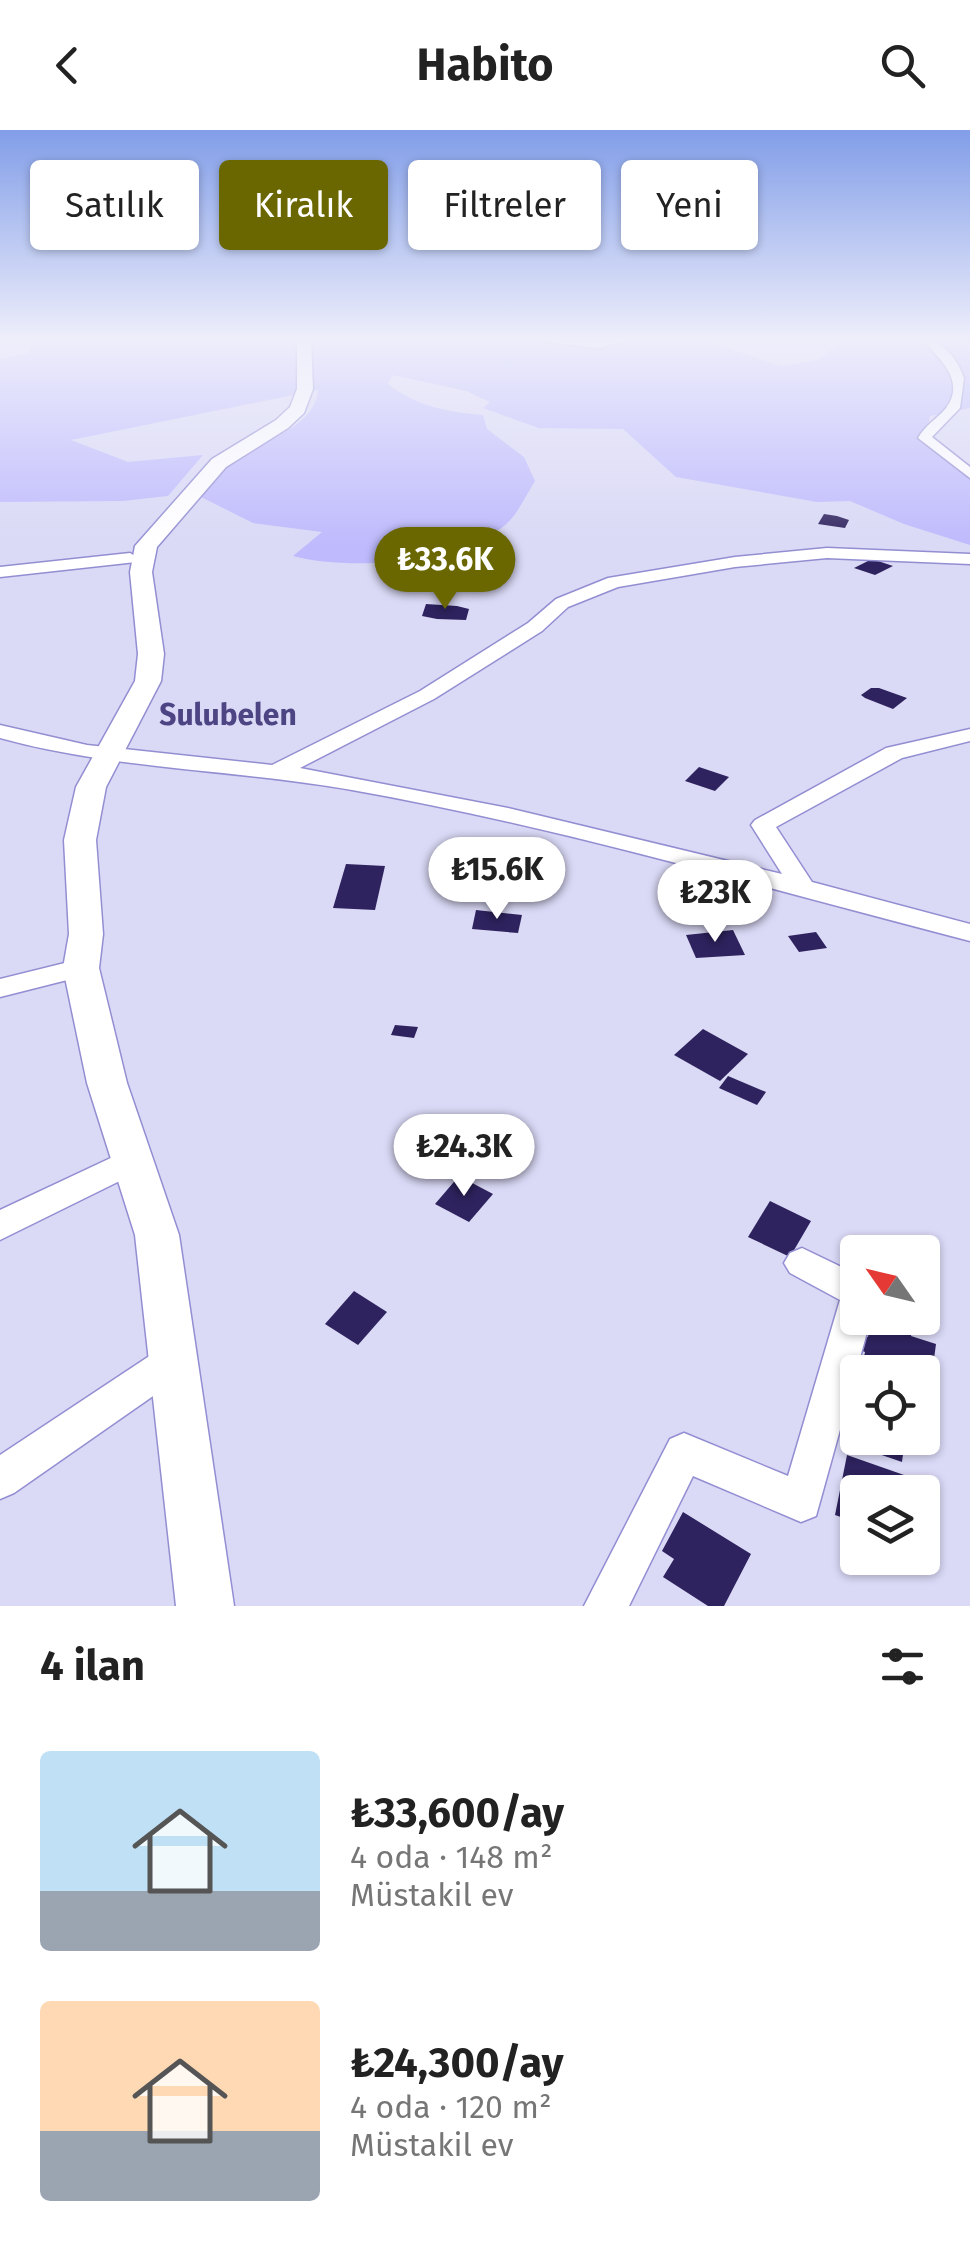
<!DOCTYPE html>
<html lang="tr">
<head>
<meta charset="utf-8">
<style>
	body { margin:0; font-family:"Fira Sans",sans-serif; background:#f6f6f6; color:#222; height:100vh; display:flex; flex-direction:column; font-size:38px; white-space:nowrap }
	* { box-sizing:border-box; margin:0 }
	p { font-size:32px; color:#767676 }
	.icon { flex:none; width:55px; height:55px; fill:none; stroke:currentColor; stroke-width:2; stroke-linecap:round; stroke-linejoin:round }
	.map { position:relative; height:1476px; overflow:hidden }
	.sheet { display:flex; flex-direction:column; background:#fff; flex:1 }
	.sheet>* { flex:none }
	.hud { position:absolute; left:30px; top:30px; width:910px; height:90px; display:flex; gap:20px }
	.needle { width:65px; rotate:304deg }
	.tools { position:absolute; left:840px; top:1105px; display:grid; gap:20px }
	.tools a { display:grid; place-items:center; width:100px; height:100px; border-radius:10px; background:#fff; box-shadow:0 2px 8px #0004; font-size:50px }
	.price { position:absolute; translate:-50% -85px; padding:0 22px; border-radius:35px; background:#fff; color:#222; font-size:32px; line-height:65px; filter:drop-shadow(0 2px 5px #0008) }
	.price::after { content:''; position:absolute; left:50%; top:60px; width:30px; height:22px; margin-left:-15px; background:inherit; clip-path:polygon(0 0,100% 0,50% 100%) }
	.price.selected { background:#6b6700; color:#fff }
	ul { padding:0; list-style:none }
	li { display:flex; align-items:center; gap:30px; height:250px; padding:0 40px }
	li span { display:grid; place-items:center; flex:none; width:280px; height:200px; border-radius:10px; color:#555 }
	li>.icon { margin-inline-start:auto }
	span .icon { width:120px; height:120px; fill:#fffc; stroke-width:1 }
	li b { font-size:42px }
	h2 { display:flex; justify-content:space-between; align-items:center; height:120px; padding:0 40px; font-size:42px }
	.chip { padding:0 35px; border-radius:10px; background:#fff; box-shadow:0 2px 8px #0004; font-size:35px; line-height:90px }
	.chip.selected { background:#6b6700; color:#fff }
	header { display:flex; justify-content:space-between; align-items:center; height:130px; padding:0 40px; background:#fff; font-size:45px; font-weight:700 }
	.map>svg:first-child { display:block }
</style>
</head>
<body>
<header><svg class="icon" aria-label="back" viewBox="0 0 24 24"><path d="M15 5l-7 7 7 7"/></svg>Habito<svg class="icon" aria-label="search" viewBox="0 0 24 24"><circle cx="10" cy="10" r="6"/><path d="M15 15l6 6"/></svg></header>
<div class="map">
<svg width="970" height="1476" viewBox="0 0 970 1476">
	<rect width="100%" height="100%" fill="#dad9f6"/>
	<path fill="#bebafd" d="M 30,210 L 704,210 L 781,236 L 818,230 L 845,210 L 956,210 L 970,220 L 970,278 L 930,286 L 927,301 L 970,340 L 970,415 L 904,394 L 850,371 L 817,372 L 676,347 L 623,299 L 539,298 L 483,278 L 490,272 L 466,261 L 393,245 L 388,254 C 416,276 447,282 483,285 L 487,299 L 524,327 L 535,351 C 526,365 517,386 504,396 C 456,434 350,441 293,426 L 322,402 L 253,393 L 201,367 C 211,354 220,339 233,329 C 261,309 314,300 318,260 L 71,310 L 128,332 L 203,325 L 168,366 L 123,371 L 0,372 L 0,229 L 29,223 Z"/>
	<g fill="#2e235e">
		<path d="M 824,384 L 837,386 L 849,390 L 845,398 L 818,394 Z"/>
		<path d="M 872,429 L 893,436 L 875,445 L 854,438 Z"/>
		<path d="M 426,474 L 457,476 L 469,479 L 466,490 L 437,489 L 422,486 Z"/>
		<path d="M 871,558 L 879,558 L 907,568 L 893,579 L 865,568 L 861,565 Z"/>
		<path d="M 699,637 L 729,647 L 715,661 L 685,651 Z"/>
		<path d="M 346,734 L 385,736 L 375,780 L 333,778 Z"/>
		<path d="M 476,780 L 522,785 L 518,803 L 472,799 Z"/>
		<path d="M 733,800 L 745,825 L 696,828 L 686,805 Z"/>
		<path d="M 816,802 L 827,818 L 799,822 L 788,806 Z"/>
		<path d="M 395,895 L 418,897 L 414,908 L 391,905 Z"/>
		<path d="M 703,899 L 748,924 L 720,951 L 674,925 Z"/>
		<path d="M 728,946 L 766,962 L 757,975 L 719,958 Z"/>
		<path d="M 498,998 L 523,1010 L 500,1038 L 474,1025 Z"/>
		<path d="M 459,1046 L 493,1064 L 469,1092 L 435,1074 Z"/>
		<path d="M 770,1071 L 811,1091 L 790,1127 L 748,1107 Z"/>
		<path d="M 354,1161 L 387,1182 L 358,1215 L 325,1194 Z"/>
		<path d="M 871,1188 L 893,1188 L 913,1194 L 911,1206 L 936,1214 L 930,1259 L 922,1256 L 922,1242 L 879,1242 L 862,1237 L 865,1222 L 860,1220 L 862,1206 L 868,1207 Z"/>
		<path d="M 872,1308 L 905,1309 L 902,1332 L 870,1321 Z"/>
		<path d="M 847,1325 L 924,1352 L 923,1362 L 858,1362 L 858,1393 L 835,1385 Z"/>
		<path d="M 683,1382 L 751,1424 L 724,1476 L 708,1476 L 663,1447 L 674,1429 L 662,1421 Z"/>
	</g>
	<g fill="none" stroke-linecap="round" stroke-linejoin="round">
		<defs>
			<g id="minor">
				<path d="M 531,210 L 631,210 L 598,218 Z"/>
				<path d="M 922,210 C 944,210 957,229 964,248 L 960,278 L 932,307 L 970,337 L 970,348 L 918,308 C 925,295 937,289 946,278 C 967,251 938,227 922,210 Z"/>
				<path d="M 827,418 L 970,424 L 970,434 L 827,428 L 735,437 L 618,457 L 568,477 L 542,501 L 434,569 L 300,638 L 508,678 L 782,744 L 751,695 L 755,690 L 886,618 L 970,599 L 970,611 L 902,628 L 776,697 L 812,752 L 970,794 L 970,811 C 764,758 561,697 352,660 C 234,639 116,640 0,608 L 0,595 L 87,615 L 272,635 L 420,561 L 528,493 L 556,469 L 608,448 L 735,427 Z"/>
				<path d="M 130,423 L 138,428 L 136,432 L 0,447 L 0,437 Z"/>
				<path d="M 81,829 L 91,832 L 95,838 L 91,844 L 0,867 L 0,849 Z"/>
				<path d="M 132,1018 L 144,1021 L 148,1030 L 144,1039 L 0,1110 L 0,1080 Z"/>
				<path d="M 802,1118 L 858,1145 L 858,1188 L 871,1188 L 816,1386 L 801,1392 L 693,1346 L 629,1476 L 584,1476 L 670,1309 L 684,1303 L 788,1346 L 840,1170 L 790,1143 L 784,1133 L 790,1123 Z"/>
				<path d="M 176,1212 L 189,1217 L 195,1229 L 189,1241 L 14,1363 L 0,1369 L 0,1325 L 163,1217 Z"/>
			</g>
			<path id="major" d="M 297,210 L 311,210 L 313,259 L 304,283 L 288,298 L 226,337 L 157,417 L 152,442 L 164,524 L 161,551 L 106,657 L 96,710 L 103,804 L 99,838 L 127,953 L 179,1105 L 234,1476 L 176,1476 L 135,1105 L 87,953 L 63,838 L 69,804 L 64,710 L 76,657 L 135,551 L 138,524 L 130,442 L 135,416 L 212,329 L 276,290 L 290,277 L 297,259 Z"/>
		</defs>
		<use href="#minor" stroke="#938ed2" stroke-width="3"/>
		<use href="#major" stroke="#938ed2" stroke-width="3"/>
		<use href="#minor" fill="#fff" fill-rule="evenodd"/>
		<use href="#major" fill="#fff" fill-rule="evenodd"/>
	</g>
	<linearGradient id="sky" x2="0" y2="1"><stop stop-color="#829ee8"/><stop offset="0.5" stop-color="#eeeefb"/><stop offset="1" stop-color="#eeeefb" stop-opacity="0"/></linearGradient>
	<rect width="970" height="416" fill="url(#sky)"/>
	<g text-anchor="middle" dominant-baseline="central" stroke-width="10" stroke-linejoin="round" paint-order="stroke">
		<g font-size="30" font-weight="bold" fill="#4d4583" stroke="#dad9f6">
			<text x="228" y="585">Sulubelen</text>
		</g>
	</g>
</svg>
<div class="tools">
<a><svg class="needle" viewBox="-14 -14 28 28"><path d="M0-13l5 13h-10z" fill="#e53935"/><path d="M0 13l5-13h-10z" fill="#767676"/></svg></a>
<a><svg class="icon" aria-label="locate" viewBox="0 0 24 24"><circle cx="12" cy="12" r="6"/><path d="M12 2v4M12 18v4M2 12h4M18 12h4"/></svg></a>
<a><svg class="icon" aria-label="layers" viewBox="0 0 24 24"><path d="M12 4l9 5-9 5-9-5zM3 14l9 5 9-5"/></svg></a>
</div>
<b class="price selected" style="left:445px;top:482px">₺33.6K</b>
<b class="price" style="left:497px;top:792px">₺15.6K</b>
<b class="price" style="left:715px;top:815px">₺23K</b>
<b class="price" style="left:464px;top:1069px">₺24.3K</b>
<div class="hud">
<a class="chip">Satılık</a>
<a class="chip selected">Kiralık</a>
<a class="chip">Filtreler</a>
<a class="chip">Yeni</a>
</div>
</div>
<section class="sheet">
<h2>4 ilan<svg class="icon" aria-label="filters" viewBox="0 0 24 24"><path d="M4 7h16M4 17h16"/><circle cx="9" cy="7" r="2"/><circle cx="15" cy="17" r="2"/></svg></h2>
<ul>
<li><span style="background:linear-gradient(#bfe0f5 70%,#9aa5b1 0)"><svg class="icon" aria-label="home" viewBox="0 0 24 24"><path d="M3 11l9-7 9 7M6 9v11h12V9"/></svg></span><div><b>₺33,600/ay</b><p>4 oda · 148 m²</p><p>Müstakil ev</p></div></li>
<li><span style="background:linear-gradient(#ffd9b3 65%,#9aa5b1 0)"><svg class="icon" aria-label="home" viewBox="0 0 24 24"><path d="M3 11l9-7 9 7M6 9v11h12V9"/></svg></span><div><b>₺24,300/ay</b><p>4 oda · 120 m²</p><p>Müstakil ev</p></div></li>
</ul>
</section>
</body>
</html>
